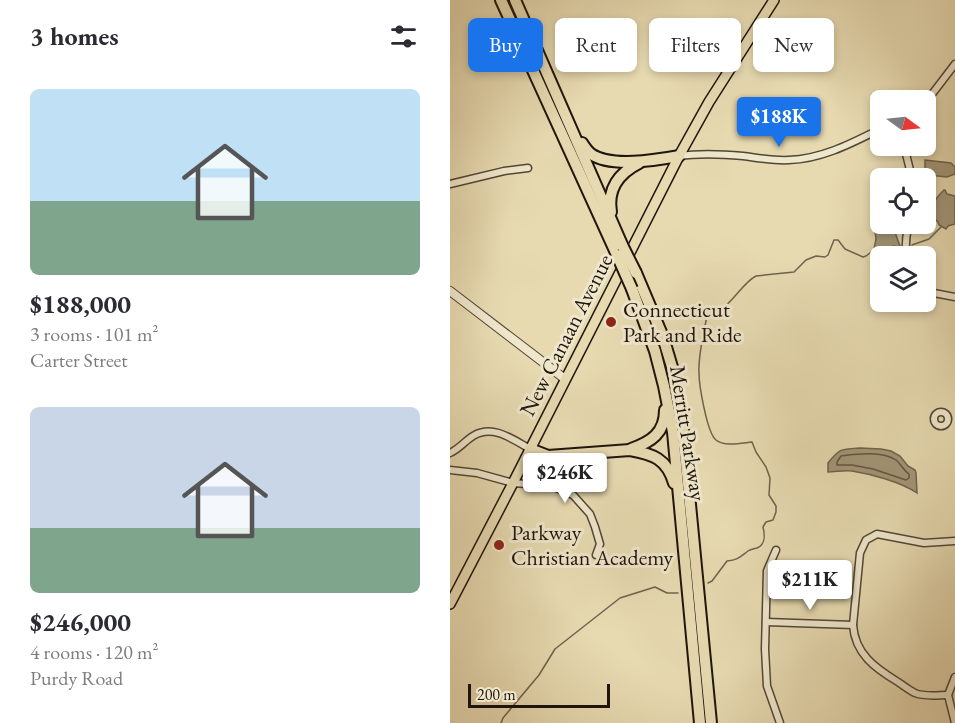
<!DOCTYPE html>
<html lang="en">
<head>
<meta charset="utf-8">
<style>
	body { margin:0; font-family:"EB Garamond",serif; background:#f2f2f3; color:#2b2b33; height:100vh; display:flex; flex-direction:column; font-size:22px; white-space:nowrap }
	* { box-sizing:border-box; margin:0 }
	p { font-size:20px; color:#7c7c81 }
	.icon { flex:none; width:33px; height:33px; fill:none; stroke:currentColor; stroke-width:2; stroke-linecap:round; stroke-linejoin:round }
	.map { position:relative; flex:1; overflow:hidden }
	.sheet { display:flex; flex-direction:column; background:#fff; width:450px }
	.sheet>* { flex:none }
	.top-card { position:absolute; left:18px; top:18px; width:396px; height:54px; display:flex; gap:12px }
	.needle { width:39px; rotate:105deg }
	.controls { position:absolute; left:420px; top:90px; display:grid; gap:12px }
	.controls a { display:grid; place-items:center; width:66px; height:66px; border-radius:9px; background:#fff; box-shadow:0 3px 9px #0003; font-size:30px }
	.scale { position:absolute; left:18px; bottom:15px; width:142px; box-sizing:border-box; padding-left:6px; border:3px solid #1f150c; border-top:0; font-size:16px; line-height:21px; white-space:nowrap; color:#1f150c; -webkit-text-stroke:4px #efe7cc; paint-order:stroke }
	.price { position:absolute; translate:-50% -51px; padding:0 14px; border-radius:6px; background:#fff; color:#222; font-size:20px; line-height:39px; filter:drop-shadow(0 2px 3px #0008) }
	.price::after { content:''; position:absolute; left:50%; top:36px; width:18px; height:14px; margin-left:-9px; background:inherit; clip-path:polygon(0 0,100% 0,50% 100%) }
	.price.selected { background:#1a73e8; color:#fff }
	ul { padding:0; list-style:none }
	li { display:grid; align-content:center; gap:12px; height:318px; padding:0 30px }
	li span { display:grid; place-items:center; height:186px; border-radius:9px; color:#555 }
	li>.icon { margin-inline-start:auto }
	span .icon { width:108px; height:108px; fill:#fffc; stroke-width:1 }
	li b { font-size:26px }
	h2 { display:flex; justify-content:space-between; align-items:center; height:72px; padding:0 30px; font-size:26px }
	.tag { padding:0 21px; border-radius:9px; background:#fff; box-shadow:0 3px 9px #0003; font-size:21px; line-height:54px }
	.tag.selected { background:#1a73e8; color:#fff }
	main { display:flex; flex:1; min-height:0 }
	.map>svg:first-child { display:block }
</style>
</head>
<body>
<main>
<section class="sheet">
<h2>3 homes<svg class="icon" aria-label="filters" viewBox="0 0 24 24"><path d="M4 7h16M4 17h16"/><circle cx="9" cy="7" r="2"/><circle cx="15" cy="17" r="2"/></svg></h2>
<ul>
<li><span style="background:linear-gradient(#bfe0f5 60%,#7fa58c 0)"><svg class="icon" aria-label="home" viewBox="0 0 24 24"><path d="M3 11l9-7 9 7M6 9v11h12V9"/></svg></span><div><b>$188,000</b><p>3 rooms · 101 m²</p><p>Carter Street</p></div></li>
<li><span style="background:linear-gradient(#c9d6e8 65%,#7fa58c 0)"><svg class="icon" aria-label="home" viewBox="0 0 24 24"><path d="M3 11l9-7 9 7M6 9v11h12V9"/></svg></span><div><b>$246,000</b><p>4 rooms · 120 m²</p><p>Purdy Road</p></div></li>
</ul>
</section>
<div class="map">
<svg width="505" height="723" viewBox="0 0 505 723">
	<rect width="100%" height="100%" fill="#e7dab1"/>
	<filter id="stains"><feTurbulence type="fractalNoise" baseFrequency=".00333" numOctaves="4"/><feColorMatrix values="0 0 0 0 .2 0 0 0 0 .09 0 0 0 0 .02 0 0 0 .5 -.17"/></filter>
	<radialGradient id="worn" r=".72"><stop offset=".6" stop-color="#630" stop-opacity="0"/><stop offset="1" stop-color="#630" stop-opacity=".3"/></radialGradient>
	<g fill="#a39779" stroke="#6e634d" stroke-width="1.5">
		<path d="M 475,160 L 501,163 L 505,167 L 505,174 L 497,177 L 478,175 L 475,170 Z"/>
		<path d="M 422,184 L 426,184 L 430,188 L 430,224 L 442,224 L 450,246 L 448,247 L 444,246 L 429,251 L 424,249 L 426,239 L 422,210 L 423,202 L 421,195 Z"/>
		<path d="M 494,190 L 495,190 L 497,194 L 505,196 L 505,224 L 498,226 L 496,229 L 489,225 L 488,222 L 482,216 C 481,204 485,199 494,190 Z"/>
		<path d="M 410,448 L 431,449 L 441,451 L 450,456 L 458,466 L 465,470 L 466,473 L 467,493 C 451,482 421,474 402,471 C 394,470 386,472 378,472 L 378,463 C 390,448 391,449 410,448 Z"/>
	</g>
	<g fill="none" stroke-linecap="round" stroke-linejoin="round">
		<path stroke="#615642" stroke-width="1.5" d="M 398,455 C 412,454 433,451 446,460 C 451,464 453,470 459,474 L 459,478 L 456,480 L 423,469 L 402,465 L 387,465 L 387,462 L 391,456 Z"/>
		<g stroke="#6e634d" stroke-width="1.5">
			<path d="M 462,245 L 479,239 L 491,227"/>
			<path d="M 258,583 L 262,581 L 277,561 C 288,560 290,557 298,551 C 301,549 304,549 307,548 C 316,544 315,535 313,527 L 316,522 L 323,520 L 326,512 L 326,506 L 319,495 L 320,478 L 316,467 L 306,452 L 302,442 C 292,443 274,447 266,440 C 257,433 249,385 249,373 C 248,359 254,328 258,313 C 261,312 265,312 268,311 C 282,305 292,283 306,276 L 344,272 L 356,260 L 366,256 L 375,257 L 378,255 L 384,240 L 388,240 L 395,249 L 413,257 L 416,256 L 425,249"/>
			<path d="M 51,723 L 53,718 L 89,675 L 105,649 L 170,598 L 205,587 L 217,593 L 228,593"/>
		</g>
		<defs>
			<g id="minor">
				<path d="M 476,102 L 505,64"/>
				<path d="M 454,146 L 462,178"/>
				<path d="M 229,156 C 250,153 272,154 293,156 C 309,158 324,161 339,160 C 372,159 402,143 430,129"/>
				<path d="M 0,184 L 54,171 L 78,168"/>
				<path d="M 456,256 C 455,245 456,235 459,224"/>
				<path d="M 476,288 L 484,293 L 505,297"/>
				<circle cx="491" cy="419" r="7"/>
				<path d="M 0,453 C 9,449 15,441 23,436 C 43,424 62,439 80,449"/>
				<path d="M 0,470 L 27,473 L 63,483 L 102,486 L 123,495 L 140,514 L 145,527 L 150,544 L 146,555"/>
				<path d="M 326,550 L 317,571 L 315,649 L 317,686 L 330,723"/>
				<path d="M 316,622 L 403,625"/>
				<path d="M 498,695 C 488,695 474,697 465,693 C 459,690 454,686 448,682 C 425,668 405,654 403,625 L 410,553 L 416,540 L 427,534 L 474,543 L 505,541"/>
				<path d="M 505,723 L 498,695 L 505,677"/>
			</g>
			<path id="tertiary" d="M 0,291 L 115,379"/>
			<path id="primary" d="M 0,604 L 63,483 L 229,156 L 259,102 L 324,0"/>
			<g id="motorway">
				<path d="M 51,0 L 167,255"/>
				<path d="M 65,0 L 173,247"/>
				<path d="M 132,143 C 134,146 137,151 141,154 C 161,168 206,160 229,156"/>
				<path d="M 161,212 C 157,189 169,173 189,163"/>
				<path d="M 186,273 L 213,337 L 222,367 L 232,421 L 261,723"/>
				<path d="M 182,289 L 205,351 L 214,386 L 223,432 L 250,723"/>
				<path d="M 80,449 L 98,456 L 180,450 C 203,454 217,459 224,483"/>
				<path d="M 181,449 C 201,442 215,433 215,410"/>
			</g>
		</defs>
		<use href="#minor" stroke="#514635" stroke-width="9"/>
		<use href="#tertiary" stroke="#514635" stroke-width="10"/>
		<use href="#primary" stroke="#1f150c" stroke-width="12"/>
		<use href="#motorway" stroke="#1f150c" stroke-width="14"/>
		<use href="#minor" stroke="#efe7cc" stroke-width="6"/>
		<use href="#tertiary" stroke="#efe7cc" stroke-width="8"/>
		<use href="#primary" stroke="#e7dab1" stroke-width="9"/>
		<use href="#motorway" stroke="#e7dab1" stroke-width="10"/>
		<defs>
			<g id="motorway-bridge">
				<path d="M 173,247 L 186,273"/>
				<path d="M 167,255 L 182,289"/>
			</g>
		</defs>
		<use href="#motorway-bridge" stroke="#1f150c" stroke-width="14" stroke-linecap="butt"/>
		<use href="#motorway-bridge" stroke="#e7dab1" stroke-width="10"/>
	</g>
	<g fill="#8f2418" stroke="#efe7cc" stroke-width="2">
		<circle cx="161" cy="322" r="6"/>
		<circle cx="49" cy="545" r="6"/>
	</g>
	<g text-anchor="middle" dominant-baseline="central" stroke-width="6" stroke-linejoin="round" paint-order="stroke">
		<g font-size="22" fill="#1f150c" stroke="#efe7cc" text-anchor="start">
			<text x="173" y="309">Connecticut<tspan x="173" dy="25">Park and Ride</tspan></text>
			<text x="61" y="532">Parkway<tspan x="61" dy="25">Christian Academy</tspan></text>
		</g>
		<g font-size="22" fill="#1f150c" stroke="#efe7cc">
			<text transform="translate(116 335) rotate(-63)">New Canaan Avenue</text>
			<text transform="translate(238 433) rotate(81)">Merritt Parkway</text>
		</g>
	</g>
	<rect width="100%" height="100%" filter="url(#stains)"/>
	<rect width="100%" height="100%" fill="url(#worn)"/>
</svg>
<div class="controls">
<a><svg class="needle" viewBox="-14 -14 28 28"><path d="M0-13l5 13h-10z" fill="#e53935"/><path d="M0 13l5-13h-10z" fill="#7c7c81"/></svg></a>
<a><svg class="icon" aria-label="locate" viewBox="0 0 24 24"><circle cx="12" cy="12" r="6"/><path d="M12 2v4M12 18v4M2 12h4M18 12h4"/></svg></a>
<a><svg class="icon" aria-label="layers" viewBox="0 0 24 24"><path d="M12 4l9 5-9 5-9-5zM3 14l9 5 9-5"/></svg></a>
</div>
<div class="scale">200 m</div>
<b class="price selected" style="left:329px;top:148px">$188K</b>
<b class="price" style="left:115px;top:504px">$246K</b>
<b class="price" style="left:360px;top:611px">$211K</b>
<div class="top-card">
<a class="tag selected">Buy</a>
<a class="tag">Rent</a>
<a class="tag">Filters</a>
<a class="tag">New</a>
</div>
</div>
</main>
</body>
</html>
